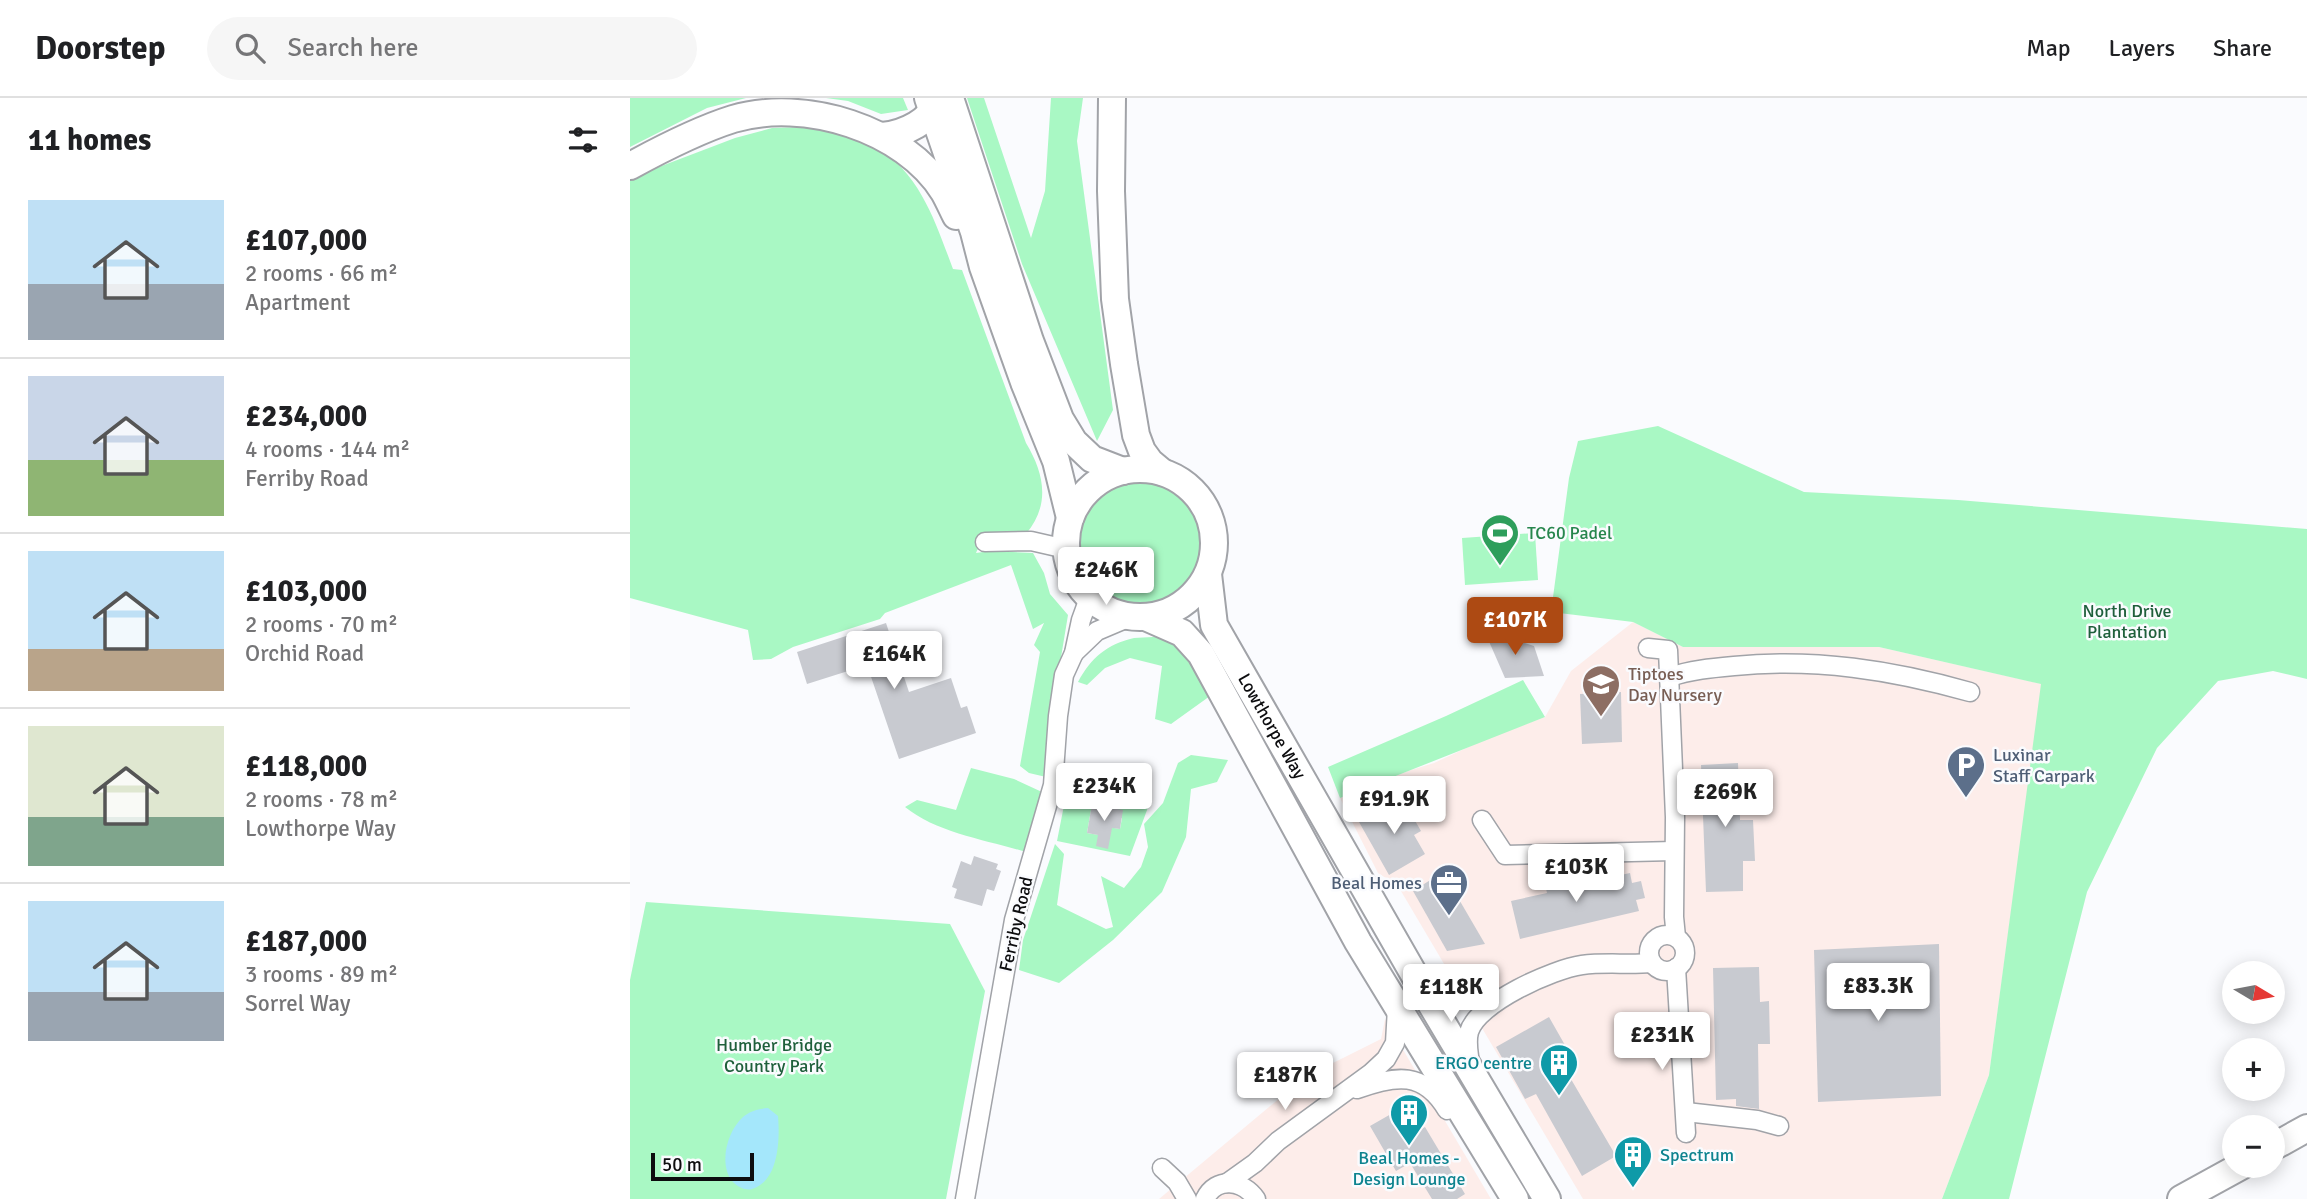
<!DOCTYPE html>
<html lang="en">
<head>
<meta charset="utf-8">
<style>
	body { margin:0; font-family:Signika,sans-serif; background:#f6f6f6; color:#202124; height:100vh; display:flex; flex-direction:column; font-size:26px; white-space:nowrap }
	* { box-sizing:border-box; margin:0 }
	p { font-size:23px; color:#757577 }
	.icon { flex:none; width:38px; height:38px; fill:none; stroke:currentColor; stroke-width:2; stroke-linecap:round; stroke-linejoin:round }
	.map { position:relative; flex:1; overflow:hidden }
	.details { display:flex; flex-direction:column; background:#fff; width:630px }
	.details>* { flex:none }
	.needle { width:46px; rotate:100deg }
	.fabs { position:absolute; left:1592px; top:863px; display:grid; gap:14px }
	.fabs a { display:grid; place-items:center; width:63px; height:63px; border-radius:50%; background:#fff; box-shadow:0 4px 18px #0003; font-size:35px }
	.scale { position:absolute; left:21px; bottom:18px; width:103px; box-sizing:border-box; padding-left:7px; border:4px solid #0d0d0f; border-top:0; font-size:19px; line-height:24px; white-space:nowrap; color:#0d0d0f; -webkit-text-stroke:5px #fafbfe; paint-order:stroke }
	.price { position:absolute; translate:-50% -60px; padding:0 16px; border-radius:7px; background:#fff; color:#222; font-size:23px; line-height:46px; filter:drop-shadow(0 2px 4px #0008) }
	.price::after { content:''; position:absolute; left:50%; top:42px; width:21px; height:16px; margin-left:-10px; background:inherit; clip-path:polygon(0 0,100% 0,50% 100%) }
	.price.active { background:#ad4a13; color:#fff }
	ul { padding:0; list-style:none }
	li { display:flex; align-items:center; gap:21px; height:175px; padding:0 28px }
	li+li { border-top:2px solid #e0e0e0 }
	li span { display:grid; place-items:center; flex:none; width:196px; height:140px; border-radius:0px; color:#555 }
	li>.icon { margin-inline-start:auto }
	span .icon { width:84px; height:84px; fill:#fffc; stroke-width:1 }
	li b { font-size:30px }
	h2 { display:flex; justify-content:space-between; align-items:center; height:84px; padding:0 28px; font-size:30px }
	header { display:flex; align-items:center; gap:42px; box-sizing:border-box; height:98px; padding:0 35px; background:#fff; border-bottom:2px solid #e0e0e0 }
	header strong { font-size:33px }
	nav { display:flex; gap:38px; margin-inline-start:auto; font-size:24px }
	.search { width:490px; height:63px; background:#f6f6f6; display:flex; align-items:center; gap:18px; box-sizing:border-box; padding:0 24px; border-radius:38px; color:#757577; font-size:26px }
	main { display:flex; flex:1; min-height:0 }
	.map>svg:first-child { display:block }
</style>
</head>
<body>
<header>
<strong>Doorstep</strong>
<div class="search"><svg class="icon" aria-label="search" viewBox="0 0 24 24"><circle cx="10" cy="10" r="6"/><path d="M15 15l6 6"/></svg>Search here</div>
<nav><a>Map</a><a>Layers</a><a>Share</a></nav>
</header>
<main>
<section class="details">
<h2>11 homes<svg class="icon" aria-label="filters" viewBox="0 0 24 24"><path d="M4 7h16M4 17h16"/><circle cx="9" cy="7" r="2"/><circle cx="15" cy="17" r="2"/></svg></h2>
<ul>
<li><span style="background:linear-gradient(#bfe0f5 60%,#9aa5b1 0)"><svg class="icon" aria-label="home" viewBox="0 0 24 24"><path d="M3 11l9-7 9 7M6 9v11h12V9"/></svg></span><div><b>£107,000</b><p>2 rooms · 66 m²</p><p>Apartment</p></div></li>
<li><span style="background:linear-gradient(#c9d6e8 60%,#8fb573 0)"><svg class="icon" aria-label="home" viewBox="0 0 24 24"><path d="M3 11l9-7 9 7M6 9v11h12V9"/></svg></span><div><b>£234,000</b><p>4 rooms · 144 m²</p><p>Ferriby Road</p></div></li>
<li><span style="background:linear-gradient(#bfe0f5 70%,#b9a48a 0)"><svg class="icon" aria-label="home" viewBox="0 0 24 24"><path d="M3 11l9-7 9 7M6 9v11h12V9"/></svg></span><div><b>£103,000</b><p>2 rooms · 70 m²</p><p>Orchid Road</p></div></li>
<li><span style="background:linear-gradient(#dfe7d0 65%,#7fa58c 0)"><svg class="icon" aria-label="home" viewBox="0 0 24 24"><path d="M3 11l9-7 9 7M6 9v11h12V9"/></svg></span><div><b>£118,000</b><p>2 rooms · 78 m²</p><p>Lowthorpe Way</p></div></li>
<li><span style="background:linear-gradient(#bfe0f5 65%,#9aa5b1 0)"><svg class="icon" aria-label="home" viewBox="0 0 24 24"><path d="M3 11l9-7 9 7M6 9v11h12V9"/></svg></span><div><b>£187,000</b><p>3 rooms · 89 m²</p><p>Sorrel Way</p></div></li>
</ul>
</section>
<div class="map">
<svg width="1677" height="1101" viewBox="0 0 1677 1101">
	<rect width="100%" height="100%" fill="#fafbfe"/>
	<g fill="#fdedea">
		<path d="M 1003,524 L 1053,549 L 1249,549 L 1412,586 L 1359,977 L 1312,1101 L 953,1101 L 768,788 L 748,775 L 710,700 L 778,673 L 804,665 L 858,640 L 915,619 L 941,573 Z"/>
		<path d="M 755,921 L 861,1101 L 529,1101 L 675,979 L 751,941 Z"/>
	</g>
	<g fill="#a9f8c4" fill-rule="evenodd">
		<path d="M 0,0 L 116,0 L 77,10 L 0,49 Z"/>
		<path d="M 196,0 L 273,0 L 278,12 L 251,16 L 218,3 Z"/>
		<path d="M 337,0 L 354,0 L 401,140 L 415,93 L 421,0 L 453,0 L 447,43 L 483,312 L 467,343 L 392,166 Z"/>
		<path d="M 173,29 C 193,33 230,39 246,49 C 291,76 306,126 323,171 L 332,172 L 396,345 C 414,375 421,406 396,436 L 354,436 L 346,455 L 360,453 L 403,455 L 414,475 L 420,496 L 438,517 L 419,632 L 416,679 L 399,675 L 390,668 L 410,554 L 404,547 L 414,525 L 403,531 L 381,467 L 255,515 L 250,521 L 163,549 L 141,561 L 123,562 L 118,532 L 0,500 L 0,80 L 105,40 L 142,30 Z"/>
		<path d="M 1028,328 L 1174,394 L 1328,402 L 1677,431 L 1677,581 L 1643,573 L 1588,583 L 1527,650 L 1457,794 L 1379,1101 L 1312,1101 L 1359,977 L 1411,586 L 1249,549 L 1053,549 L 1003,524 L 921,514 L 939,380 L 948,343 Z"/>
		<circle cx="508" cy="444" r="63"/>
		<path d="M 905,435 L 908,482 L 835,487 L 832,440 Z"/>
		<path d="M 504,540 C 512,540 524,538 532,540 C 557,546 569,578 580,598 L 541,626 L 525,621 L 532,568 L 500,560 L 475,570 L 457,587 L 448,584 C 461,560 477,546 504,540 Z"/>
		<path d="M 893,582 L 915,619 L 710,700 L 698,669 L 816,618 Z"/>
		<path d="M 561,657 L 598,662 L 587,684 L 561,691 L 556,739 L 532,794 L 483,842 L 429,885 L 389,872 L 393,842 L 425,746 L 434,756 L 427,807 L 476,831 L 483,829 L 471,778 L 494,790 L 511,769 L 518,749 L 514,726 L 533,705 L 548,665 Z"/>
		<path d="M 341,670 L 384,681 L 412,694 L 396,754 C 357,742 307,735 275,709 L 287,702 L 326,712 Z"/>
		<path d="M 438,687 L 520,704 L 500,758 L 427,743 ZM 462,706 L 482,710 L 480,718 L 492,720 L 490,731 L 478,729 L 469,737 L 457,735 Z"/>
		<path d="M 16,804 L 320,826 L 355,893 L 316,1101 L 0,1101 L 0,882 Z"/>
	</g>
	<path fill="#a4e7fb" d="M 138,1010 L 148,1018 C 150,1041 149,1083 122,1091 C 116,1093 108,1089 103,1084 C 88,1067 97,1033 113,1019 C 120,1013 129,1011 138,1010 Z"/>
	<g fill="#c8cad0">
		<path d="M 256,525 L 279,594 L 321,580 L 331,610 L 337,608 L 346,635 L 269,661 L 237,567 L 177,586 L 167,554 Z"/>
		<path d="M 854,532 L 904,548 L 914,578 L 875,580 Z"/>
		<path d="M 991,594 L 992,644 L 952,646 L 950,596 Z"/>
		<path d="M 1108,665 L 1110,722 L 1123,722 L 1125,763 L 1113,763 L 1113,793 L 1076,794 L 1071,667 Z"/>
		<path d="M 772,700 L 791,733 L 784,737 L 795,756 L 759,777 L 729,724 Z"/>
		<path d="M 462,706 L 493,712 L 490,731 L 482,730 L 478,751 L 466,748 L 468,737 L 457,735 Z"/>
		<path d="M 344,758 L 368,766 L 366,771 L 371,773 L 364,793 L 357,791 L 352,808 L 324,800 L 327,791 L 322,789 L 331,763 L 341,767 Z"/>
		<path d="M 813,774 L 855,846 L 817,853 L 783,793 Z"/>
		<path d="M 1000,775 L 1002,785 L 1011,783 L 1015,800 L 1006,802 L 1009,813 L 890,841 L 881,803 L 917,795 L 915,786 L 952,777 L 954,785 Z"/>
		<path d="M 1309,846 L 1311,998 L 1188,1004 L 1184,852 Z"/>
		<path d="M 1129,869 L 1130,904 L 1139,903 L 1140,946 L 1128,946 L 1129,1011 L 1106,1008 L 1106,1001 L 1086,1002 L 1083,870 Z"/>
		<path d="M 919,919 L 948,970 L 938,976 L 986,1058 L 952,1078 L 906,996 L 895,1001 L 866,949 Z"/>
		<path d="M 761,1016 L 777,1021 L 787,1033 L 795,1029 L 835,1096 L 827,1101 L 802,1101 L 780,1065 L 766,1073 L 740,1028 Z"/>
	</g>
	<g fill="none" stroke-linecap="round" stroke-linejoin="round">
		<defs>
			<g id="minor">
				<path d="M 355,444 L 401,443 L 436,451"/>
				<path d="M 1018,550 L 1038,552 L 1045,719 L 1044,819 L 1046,839"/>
				<path d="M 444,555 L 467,533 L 500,519"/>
				<path d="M 1040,579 C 1060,572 1082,570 1104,568 C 1185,560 1262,572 1340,594"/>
				<path d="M 852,722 L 875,757 L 1044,753"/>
				<circle cx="1037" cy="855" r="18"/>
				<path d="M 1046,870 L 1056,1035"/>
				<path d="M 797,899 L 868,901"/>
				<path d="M 840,966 C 839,955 836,945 839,934 C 847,905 923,871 952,867 C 975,864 998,867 1022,865"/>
				<path d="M 727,991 C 766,977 794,973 817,1012"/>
				<path d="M 1056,1014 L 1127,1022 L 1149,1028"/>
				<path d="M 532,1070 L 547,1084 L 557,1101"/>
				<path d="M 597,1085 L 625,1065 L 648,1043 L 741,975 L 756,961 L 765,945 L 767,910"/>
				<path d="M 335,1101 L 384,822 L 423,687 L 428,618 L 434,577 L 444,555 L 451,522 L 459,500"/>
				<path d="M 575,1101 C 586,1078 613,1082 626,1101"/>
			</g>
			<g id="highway">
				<path d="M 298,0 L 344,134 L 353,169 L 394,284 L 426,363 L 440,420"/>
				<path d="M 320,0 L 400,243 L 430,321 L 444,344 L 462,361 L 493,373"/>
				<path d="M 482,0 L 481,93 L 485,201 L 494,266 L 506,337 L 512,353 L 520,364 L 532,374"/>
				<path d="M 252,38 C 274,36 303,23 308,0"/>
				<path d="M 0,68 C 33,50 68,32 103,21 C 174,0 274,30 314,94 C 318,101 322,110 326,118"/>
				<circle cx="510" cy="445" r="74"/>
				<path id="s1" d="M 578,476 L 584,527 L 797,899 L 917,1101"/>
				<path d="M 518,520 L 552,535 L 571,556 L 728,844 L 885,1101"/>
				<path d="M 1643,1049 L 1677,1030"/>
				<path d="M 1551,1101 L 1611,1068"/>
			</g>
		</defs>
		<use href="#minor" stroke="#a1a3a8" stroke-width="21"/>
		<use href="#highway" stroke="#a1a3a8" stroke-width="30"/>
		<use href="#minor" stroke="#fff" stroke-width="18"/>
		<use href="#highway" stroke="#fff" stroke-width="26"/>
	</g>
	<defs>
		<symbol id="stadium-pin" viewBox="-11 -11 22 30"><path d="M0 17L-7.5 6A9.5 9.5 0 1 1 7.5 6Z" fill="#2e9e5b" stroke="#fafbfe"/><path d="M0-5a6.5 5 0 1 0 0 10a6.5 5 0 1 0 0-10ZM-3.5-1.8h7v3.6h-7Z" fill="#fff"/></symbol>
		<symbol id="school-pin" viewBox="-11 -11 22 30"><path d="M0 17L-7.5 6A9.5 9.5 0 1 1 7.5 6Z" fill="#8d6e63" stroke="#fafbfe"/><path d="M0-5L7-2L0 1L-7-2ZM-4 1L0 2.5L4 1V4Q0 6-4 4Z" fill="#fff"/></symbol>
		<symbol id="parking-pin" viewBox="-11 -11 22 30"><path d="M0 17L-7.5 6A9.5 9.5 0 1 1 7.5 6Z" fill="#5c6f8a" stroke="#fafbfe"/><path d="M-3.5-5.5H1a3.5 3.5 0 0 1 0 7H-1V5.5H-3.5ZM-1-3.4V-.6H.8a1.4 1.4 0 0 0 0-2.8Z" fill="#fff"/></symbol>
		<symbol id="office-pin" viewBox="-11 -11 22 30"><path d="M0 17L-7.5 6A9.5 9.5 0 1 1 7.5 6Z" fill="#5c6f8a" stroke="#fafbfe"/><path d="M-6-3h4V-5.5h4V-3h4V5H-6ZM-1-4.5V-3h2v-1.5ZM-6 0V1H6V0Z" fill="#fff"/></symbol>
		<symbol id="building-pin" viewBox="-11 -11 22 30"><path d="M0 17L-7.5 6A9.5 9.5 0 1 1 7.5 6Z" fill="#0f9aa8" stroke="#fafbfe"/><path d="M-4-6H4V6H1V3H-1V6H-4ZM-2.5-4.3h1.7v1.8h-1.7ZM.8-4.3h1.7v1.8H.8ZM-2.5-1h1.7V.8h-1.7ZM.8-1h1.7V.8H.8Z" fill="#fff"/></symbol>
	</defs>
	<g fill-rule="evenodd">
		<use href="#stadium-pin" x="848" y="413" width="44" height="60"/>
		<use href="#school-pin" x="949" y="564" width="44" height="60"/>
		<use href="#parking-pin" x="1314" y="645" width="44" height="60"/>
		<use href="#office-pin" x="797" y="763" width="44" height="60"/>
		<use href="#building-pin" x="907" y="943" width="44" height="60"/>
		<use href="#building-pin" x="757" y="993" width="44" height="60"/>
		<use href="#building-pin" x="981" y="1035" width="44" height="60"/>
	</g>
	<g text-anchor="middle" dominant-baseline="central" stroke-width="5" stroke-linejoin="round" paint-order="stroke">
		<g font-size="18" fill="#27864d" stroke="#fafbfe" text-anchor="start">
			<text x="897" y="435">TC60 Padel</text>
		</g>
		<g font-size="18" fill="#1e5f3b" stroke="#fafbfe">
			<text x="1497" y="513">North Drive<tspan x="1497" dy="21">Plantation</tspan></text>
			<text x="144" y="947">Humber Bridge<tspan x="144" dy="21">Country Park</tspan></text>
		</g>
		<g font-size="18" fill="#785e54" stroke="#fafbfe" text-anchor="start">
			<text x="998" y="576">Tiptoes<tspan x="998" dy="21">Day Nursery</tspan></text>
		</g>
		<g font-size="18" fill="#0d0d0f" stroke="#fafbfe">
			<text stroke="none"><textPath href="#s1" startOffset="168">Lowthorpe Way</textPath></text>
			<text transform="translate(386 826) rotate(-77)">Ferriby Road</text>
		</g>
		<g font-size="18" fill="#4e5e75" stroke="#fafbfe" text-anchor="start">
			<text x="1363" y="657">Luxinar<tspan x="1363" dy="21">Staff Carpark</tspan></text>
			<text x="792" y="785" text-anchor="end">Beal Homes</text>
		</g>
		<g font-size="18" fill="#0d838f" stroke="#fafbfe" text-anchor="end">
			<text x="902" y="965">ERGO centre</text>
			<text x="1030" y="1057" text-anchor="start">Spectrum</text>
			<text x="779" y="1060" text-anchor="middle">Beal Homes -<tspan x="779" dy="21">Design Lounge</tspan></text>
		</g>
	</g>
</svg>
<div class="fabs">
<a><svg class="needle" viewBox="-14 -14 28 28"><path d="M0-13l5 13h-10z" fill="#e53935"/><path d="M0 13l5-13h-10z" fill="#757577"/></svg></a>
<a>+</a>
<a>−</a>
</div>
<div class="scale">50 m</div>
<b class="price" style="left:476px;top:509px">£246K</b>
<b class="price active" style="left:885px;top:559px">£107K</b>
<b class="price" style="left:264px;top:593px">£164K</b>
<b class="price" style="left:474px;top:725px">£234K</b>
<b class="price" style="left:1095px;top:731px">£269K</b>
<b class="price" style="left:764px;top:738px">£91.9K</b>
<b class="price" style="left:946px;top:806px">£103K</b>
<b class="price" style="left:1248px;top:925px">£83.3K</b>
<b class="price" style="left:821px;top:926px">£118K</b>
<b class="price" style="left:1032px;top:974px">£231K</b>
<b class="price" style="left:655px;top:1014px">£187K</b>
</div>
</main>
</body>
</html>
